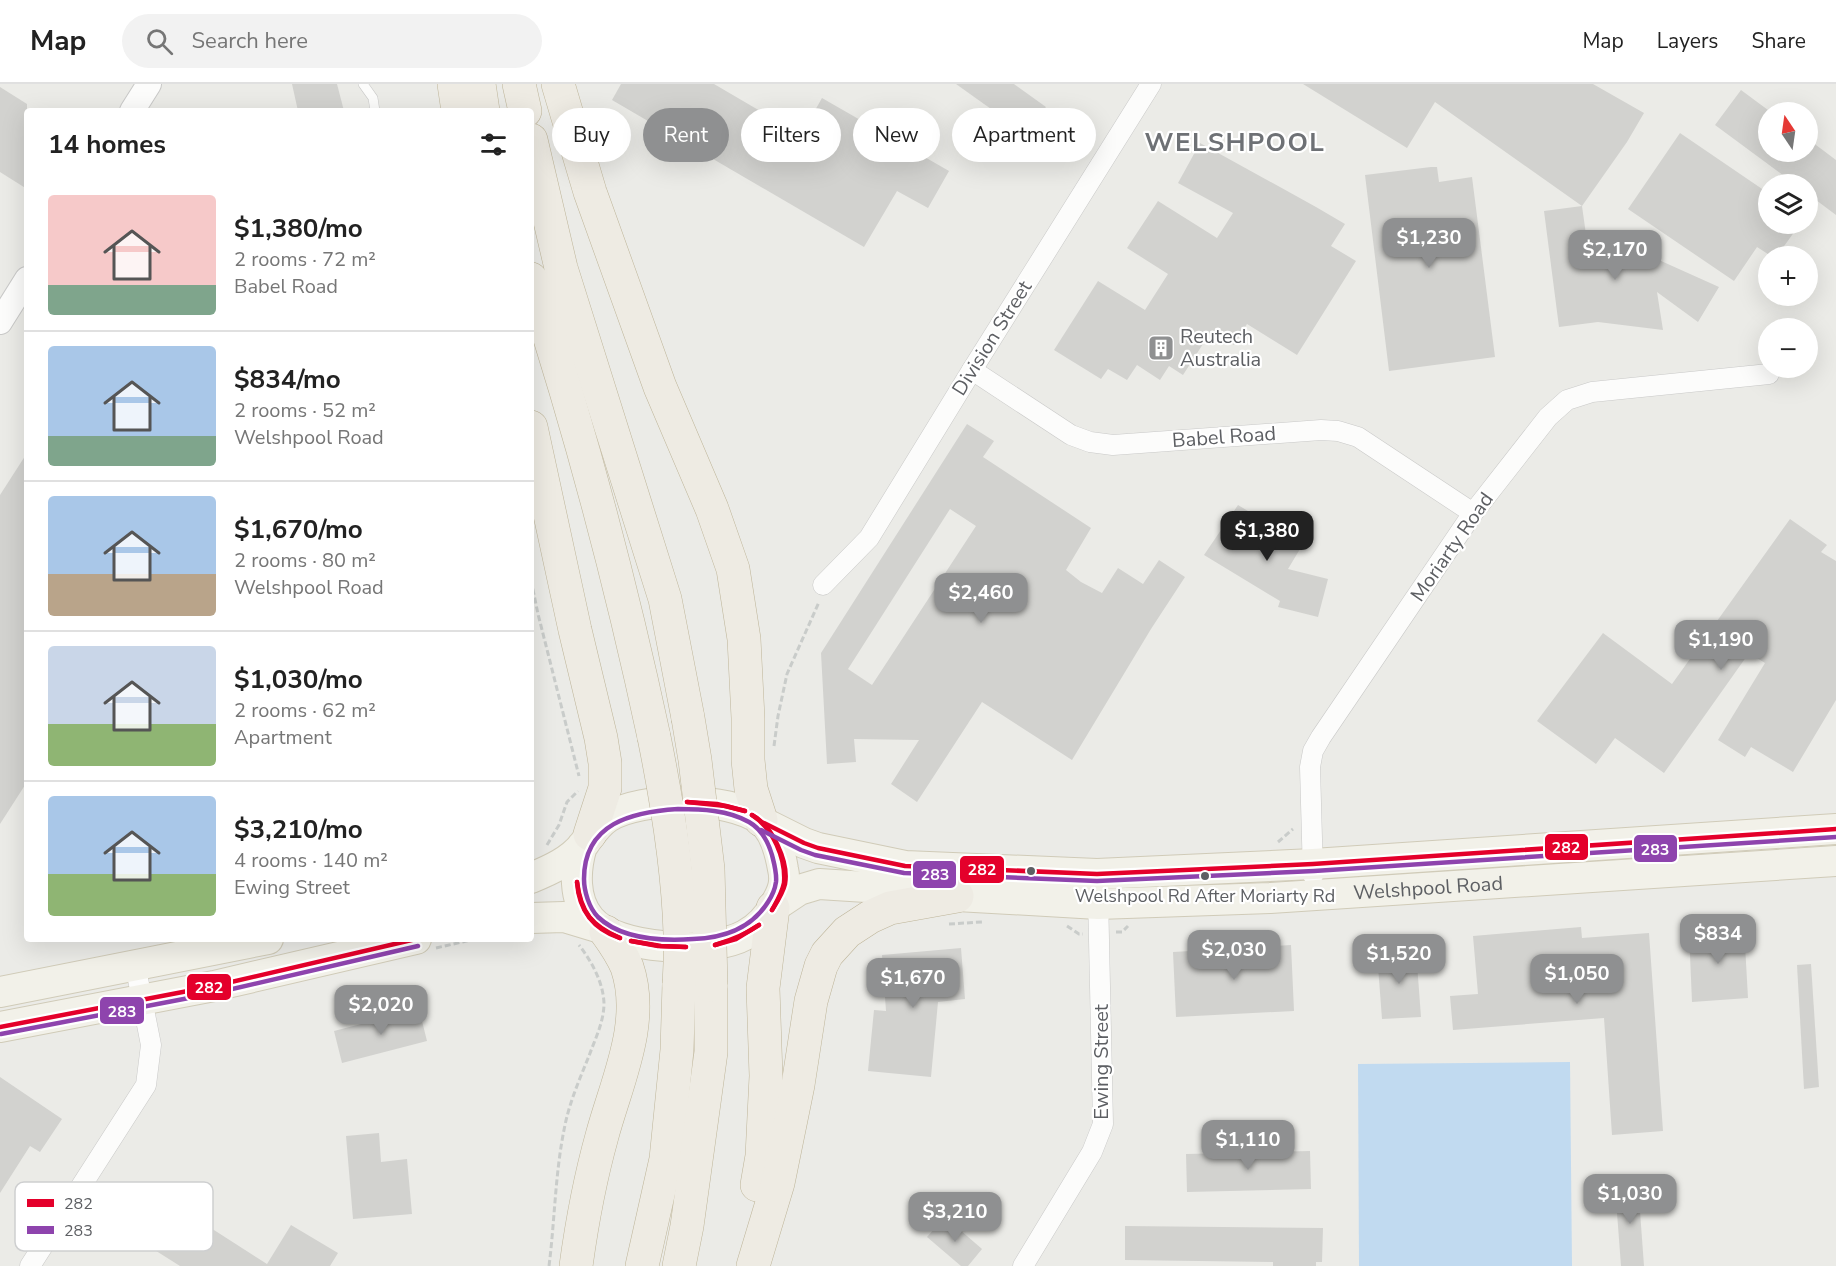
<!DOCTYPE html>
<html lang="en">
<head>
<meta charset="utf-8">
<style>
	body { margin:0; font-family:"Nunito Sans",sans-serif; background:#f2f2f2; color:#222; height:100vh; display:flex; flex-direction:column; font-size:22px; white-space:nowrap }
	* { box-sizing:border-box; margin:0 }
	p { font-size:20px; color:#767676 }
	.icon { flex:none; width:33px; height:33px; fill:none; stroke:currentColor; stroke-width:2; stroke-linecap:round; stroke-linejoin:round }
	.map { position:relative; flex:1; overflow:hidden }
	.side { position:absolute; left:24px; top:24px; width:510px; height:834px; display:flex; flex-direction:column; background:#fff; border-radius:6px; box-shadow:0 6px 24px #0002 }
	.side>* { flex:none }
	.hud { position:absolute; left:552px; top:24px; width:570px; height:54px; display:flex; gap:12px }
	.needle { width:39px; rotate:347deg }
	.controls { position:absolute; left:1758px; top:18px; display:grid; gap:12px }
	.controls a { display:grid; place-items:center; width:60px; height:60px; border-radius:50%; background:#fff; box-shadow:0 6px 24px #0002; font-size:30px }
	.price { position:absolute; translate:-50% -51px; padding:0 14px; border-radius:12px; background:#8f9091; color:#fff; font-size:20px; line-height:39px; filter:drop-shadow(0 2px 3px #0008) }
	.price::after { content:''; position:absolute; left:50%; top:36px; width:18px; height:14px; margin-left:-9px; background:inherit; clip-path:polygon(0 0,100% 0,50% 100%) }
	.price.current { background:#222; color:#fff }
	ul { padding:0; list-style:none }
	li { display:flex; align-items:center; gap:18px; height:150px; padding:0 24px }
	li+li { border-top:2px solid #e0e0e0 }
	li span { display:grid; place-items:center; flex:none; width:168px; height:120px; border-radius:6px; color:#555 }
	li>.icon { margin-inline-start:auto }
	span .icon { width:72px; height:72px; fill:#fffc; stroke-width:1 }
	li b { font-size:26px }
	h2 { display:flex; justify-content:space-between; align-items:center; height:72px; padding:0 24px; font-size:26px }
	.pill { padding:0 21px; border-radius:27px; background:#fff; box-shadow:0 6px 24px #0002; font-size:21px; line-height:54px }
	.pill.current { background:#8f9091; color:#fff }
	header { display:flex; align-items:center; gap:36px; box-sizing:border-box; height:84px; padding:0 30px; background:#fff; border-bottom:2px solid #e0e0e0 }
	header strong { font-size:28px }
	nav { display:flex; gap:33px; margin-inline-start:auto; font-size:21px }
	.search { width:420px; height:54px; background:#f2f2f2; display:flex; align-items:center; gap:15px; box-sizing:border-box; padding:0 21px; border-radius:33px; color:#767676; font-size:22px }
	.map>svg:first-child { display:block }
</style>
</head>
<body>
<header>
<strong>Map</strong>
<div class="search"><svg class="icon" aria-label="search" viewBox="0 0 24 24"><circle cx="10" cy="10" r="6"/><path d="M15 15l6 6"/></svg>Search here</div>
<nav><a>Map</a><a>Layers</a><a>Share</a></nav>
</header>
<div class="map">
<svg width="1836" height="1182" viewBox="0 0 1836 1182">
	<rect width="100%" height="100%" fill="#ebebe7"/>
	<path fill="#c1daf0" d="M 1570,978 L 1572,1182 L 1359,1182 L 1358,980 Z"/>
	<g fill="#d2d2cf" fill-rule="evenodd">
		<path d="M 292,0 L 337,0 L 344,27 L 298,27 Z"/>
		<path d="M 621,0 L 714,0 L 801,51 L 822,14 L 949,87 L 928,124 L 897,107 L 864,163 L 612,16 Z"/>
		<path d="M 956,0 L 1014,0 L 1046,23 L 1026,50 Z"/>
		<path d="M 1303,0 L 1593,0 L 1644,29 L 1627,58 L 1582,122 L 1435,18 L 1407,64 Z"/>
		<path d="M 0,3 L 27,20 L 27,105 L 0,88 Z"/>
		<path d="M 1741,6 L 1768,26 L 1768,68 L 1808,68 L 1808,55 L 1836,76 L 1836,131 L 1808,110 L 1808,100 L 1795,100 L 1715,41 Z"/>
		<path d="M 1680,49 L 1768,109 L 1768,140 L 1800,140 L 1777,172 L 1771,172 L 1757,163 L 1734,197 L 1628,125 Z"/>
		<path d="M 1200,59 L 1316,123 L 1345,140 L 1331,162 L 1356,177 L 1297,271 L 1247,240 L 1234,261 L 1212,246 L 1183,291 L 1169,282 L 1160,296 L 1137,281 L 1127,296 L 1108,285 L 1101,295 L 1054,266 L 1098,197 L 1145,226 L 1168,190 L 1127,164 L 1158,117 L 1217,154 L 1233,129 L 1178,99 Z"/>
		<path d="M 1431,83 L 1437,83 L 1439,98 L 1472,93 L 1495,273 L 1389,287 L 1365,91 Z"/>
		<path d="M 1582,122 L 1590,179 L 1650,172 L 1719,203 L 1698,238 L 1657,208 L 1663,246 L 1598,238 L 1559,243 L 1544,127 Z"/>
		<path d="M 967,340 L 994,357 L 983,373 L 1091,444 L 1066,486 L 1081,498 L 1102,509 L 1118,484 L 1143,500 L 1159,476 L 1185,493 L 1151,545 L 1072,676 L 982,618 L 917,718 L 891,700 L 919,656 L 854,655 L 856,678 L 827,680 L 821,569 ZM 950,425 L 976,442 L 872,601 L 848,585 Z"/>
		<path d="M 27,369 L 27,698 L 0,740 L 0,411 Z"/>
		<path d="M 1238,421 L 1303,460 L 1288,485 L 1328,495 L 1318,533 L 1278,523 L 1280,517 L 1204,471 Z"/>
		<path d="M 1790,435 L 1827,461 L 1821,468 L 1836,477 L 1836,616 L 1793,688 L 1751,663 L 1745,673 L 1718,656 L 1765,579 L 1749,569 L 1664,689 L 1615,654 L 1596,680 L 1537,637 L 1603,549 L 1672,600 Z"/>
		<path d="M 1581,843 L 1582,854 L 1649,849 L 1663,1047 L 1612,1051 L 1604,934 L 1453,946 L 1450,912 L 1478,910 L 1473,852 Z"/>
		<path d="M 1744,843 L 1748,914 L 1692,918 L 1689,848 Z"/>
		<path d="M 1291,861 L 1294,927 L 1176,933 L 1173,868 Z"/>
		<path d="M 961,864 L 965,915 L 938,918 L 931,993 L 868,987 L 874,926 L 886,927 L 882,871 Z"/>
		<path d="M 1416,866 L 1421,933 L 1382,935 L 1377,869 Z"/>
		<path d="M 1811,880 L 1819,1003 L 1804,1005 L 1797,881 Z"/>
		<path d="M 419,925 L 427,957 L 342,979 L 334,947 Z"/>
		<path d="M 0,993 L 62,1035 L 40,1068 L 30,1062 L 0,1109 Z"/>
		<path d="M 379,1049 L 381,1078 L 407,1075 L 412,1130 L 353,1135 L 346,1052 Z"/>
		<path d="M 1310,1067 L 1311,1105 L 1187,1108 L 1186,1070 Z"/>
		<path d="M 1638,1100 L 1644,1182 L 1621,1182 L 1615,1102 Z"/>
		<path d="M 161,1112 L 267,1180 L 291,1141 L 338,1169 L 330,1182 L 180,1182 L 134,1153 Z"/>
		<path d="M 945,1133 L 982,1165 L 968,1182 L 961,1182 L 927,1153 Z"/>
		<path d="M 1125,1142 L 1323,1144 L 1322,1178 L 1316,1178 L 1316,1182 L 1273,1182 L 1273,1178 L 1125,1176 Z"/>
	</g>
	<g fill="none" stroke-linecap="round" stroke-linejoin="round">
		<defs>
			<path id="service" d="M 363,0 L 373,14 L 375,27"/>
			<g id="minor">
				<path d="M 972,286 L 1071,351 L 1090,358 L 1113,361 L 1321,346 L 1338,347 L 1358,353 L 1473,429"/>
				<path d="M 823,501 L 869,454 L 972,286 L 1151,0"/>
				<path d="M 1313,791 L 1310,683 L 1313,667 L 1321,653 L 1473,429 L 1548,333 L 1567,316 L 1592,308 L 1769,290"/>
				<path d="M 30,1182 L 146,1001 L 151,961 L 135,880"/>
				<path d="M 1023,1182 L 1092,1068 L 1103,1040 L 1098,810"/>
			</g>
			<g id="tertiary">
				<path d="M 132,27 L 149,0"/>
				<path d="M 0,238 L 27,195"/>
			</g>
			<g id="primary">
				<path d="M 764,739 L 804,759 L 818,764 L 905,782 L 1097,790 L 1313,780 L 1836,745"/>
				<path d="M 531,794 C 550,786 571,777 584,760 C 591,750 597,740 608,733 C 642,712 728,712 761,736 C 775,747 780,768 783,785 C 786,798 783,807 776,819 C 769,832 758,844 745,851 C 711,870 616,867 590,835 C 573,815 575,785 582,762"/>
				<path id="s1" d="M 775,822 L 799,806 L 819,800 L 882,804 L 957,812 L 1098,820 L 1270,814 L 1836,777"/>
				<path d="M 531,834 L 564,833 L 597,843"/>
				<path d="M 0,908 L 268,855"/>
				<path d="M 0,943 L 214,902 L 416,855"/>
			</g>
			<g id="motorway">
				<path d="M 454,0 L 458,27"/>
				<path d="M 479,0 L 483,27"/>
				<path d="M 519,0 L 525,27"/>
				<path d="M 558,0 L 590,108 L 660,303 L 712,425 L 733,485 L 744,555 L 748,634 L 748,676 L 751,705 L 761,736"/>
				<path d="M 531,56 L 561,184 L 665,515 L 688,634"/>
				<path d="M 531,195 C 580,345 621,499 654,653"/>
				<path d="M 531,343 L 575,546 L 601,654 L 605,679 L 605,704 L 590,750"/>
				<path d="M 757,1101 L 762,1072 L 766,992 L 763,904 L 773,824"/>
				<path d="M 576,1182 C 582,1138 590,1095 602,1052 C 616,999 646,939 627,883 C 622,871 614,859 606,848"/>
				<path d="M 642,1182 L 666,1075 L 677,966 L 679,900"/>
				<path d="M 679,1182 L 687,1142 L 711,968 L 711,901"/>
				<path d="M 753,1182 L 778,1099 L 798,1001 L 811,917 L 821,882 L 827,870 L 847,848 L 870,833 L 890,824 L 957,812"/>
			</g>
		</defs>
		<use href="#service" stroke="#c9c9c8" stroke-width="10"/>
		<use href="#minor" stroke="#c9c9c8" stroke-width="21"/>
		<use href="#tertiary" stroke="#c9c9c8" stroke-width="26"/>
		<use href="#primary" stroke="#d0cbb8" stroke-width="32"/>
		<use href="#motorway" stroke="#beb599" stroke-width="34"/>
		<g stroke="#c9ccca" stroke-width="3" stroke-dasharray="6 3" stroke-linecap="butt">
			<path d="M 531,496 L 538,530 L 579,692"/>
			<path d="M 774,662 L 778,632 L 787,590 L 819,518"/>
			<path d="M 1278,758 L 1293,745"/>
			<path d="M 547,761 L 559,741 L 567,718 L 578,707"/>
			<path d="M 949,840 L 982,838"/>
			<path d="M 1067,842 L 1079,850 L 1083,850"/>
			<path d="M 1116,848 L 1122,848 L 1128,842"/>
			<path d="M 436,864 L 475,855"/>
			<path d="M 549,1182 C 555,1135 555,1088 565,1041 C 570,1017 580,994 589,972 C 595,955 604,938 604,919 C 603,898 592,878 579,861"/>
		</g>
		<use href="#service" stroke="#fcfcfb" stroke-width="9"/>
		<use href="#minor" stroke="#fcfcfb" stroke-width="20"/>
		<use href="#tertiary" stroke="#fcfcfb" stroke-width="24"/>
		<use href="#primary" stroke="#f2f1e9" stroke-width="30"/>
		<use href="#motorway" stroke="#eeebe3" stroke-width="33"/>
		<defs>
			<g id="motorway-bridge">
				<path d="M 688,634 L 695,676 L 708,785 L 711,901"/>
				<path d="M 654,653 C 667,717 678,783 680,849 C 681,866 680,883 679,900"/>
			</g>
		</defs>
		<use href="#motorway-bridge" stroke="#beb599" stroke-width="34" stroke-linecap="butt"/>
		<use href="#motorway-bridge" stroke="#eeebe3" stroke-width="33"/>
		<defs>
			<g id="bus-1">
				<path d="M 687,718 L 717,720 L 745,727"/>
				<path d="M 687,718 L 726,722 L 745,727"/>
				<path d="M 752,731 C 772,741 789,778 785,800 C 783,809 777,818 772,826"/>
				<path d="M 752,731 C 773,744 786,775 784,799 C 782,809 777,817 772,826"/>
				<path d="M 764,739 L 804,759 L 818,764 L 905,782 L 1097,790 L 1313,780 L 1836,745"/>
				<path d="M 577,798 C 581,829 592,842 620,854"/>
				<path d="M 577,798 C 579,827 593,845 620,854"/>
				<path d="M 631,857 L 661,862 L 686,863"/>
				<path d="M 631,857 L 658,862 L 686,863"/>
				<path d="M 715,861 C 731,856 745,851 759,841"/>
				<path d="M 715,861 L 736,855 L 759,841"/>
				<path d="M 0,943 L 214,902 L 416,855"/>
			</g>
			<g id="bus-2">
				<path d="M 678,725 C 701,725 728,726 749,738 C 761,745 768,757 772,771 C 774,779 777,789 776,798 C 775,805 772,812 768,818 C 751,845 723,854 693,855 C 663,857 621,855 598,833 C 589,824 584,807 584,795 C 584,739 632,728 678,725 Z"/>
				<path d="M 761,746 L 801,766 L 815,771 L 904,789 L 1097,797 L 1314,787 L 1836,753"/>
				<path d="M 1,950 L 215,909 L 418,862"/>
			</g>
		</defs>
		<use href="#bus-1" stroke="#fff" stroke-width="9"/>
		<use href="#bus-2" stroke="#fff" stroke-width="9"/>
		<use href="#bus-1" stroke="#e4002b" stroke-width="4.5"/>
		<use href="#bus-2" stroke="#8e44ad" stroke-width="4.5"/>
	</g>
	<defs>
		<symbol id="building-square" viewBox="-11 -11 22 22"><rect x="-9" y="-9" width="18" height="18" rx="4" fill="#8f9091" stroke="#fff"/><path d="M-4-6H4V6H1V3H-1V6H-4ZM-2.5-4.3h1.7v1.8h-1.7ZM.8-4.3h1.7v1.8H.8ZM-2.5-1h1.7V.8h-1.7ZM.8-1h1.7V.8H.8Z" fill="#fff"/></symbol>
	</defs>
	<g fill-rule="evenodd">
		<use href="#building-square" x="1146" y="249" width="30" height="30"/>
	</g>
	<g fill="#5d5f63" stroke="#fff" stroke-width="2">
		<circle cx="1031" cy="787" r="5"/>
		<circle cx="1205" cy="792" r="5"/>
	</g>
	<g text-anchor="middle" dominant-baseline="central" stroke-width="4.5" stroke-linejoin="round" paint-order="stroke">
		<g font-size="18" fill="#5d5f63" stroke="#fff">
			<text x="1205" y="812">Welshpool Rd After Moriarty Rd</text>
		</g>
		<g font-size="20" fill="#5d5f63" stroke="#fff" text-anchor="start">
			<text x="1180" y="252">Reutech<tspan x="1180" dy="23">Australia</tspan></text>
		</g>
		<g font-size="20" fill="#5d5f63" stroke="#fff">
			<text transform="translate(992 254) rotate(-58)">Division Street</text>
			<text transform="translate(1224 353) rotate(-4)">Babel Road</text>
			<text transform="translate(1452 463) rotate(-55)">Moriarty Road</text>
			<text stroke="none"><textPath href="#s1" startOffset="660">Welshpool Road</textPath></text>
			<text transform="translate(1101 978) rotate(-90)">Ewing Street</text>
		</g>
		<g font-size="26" font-weight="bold" letter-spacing="1.5" fill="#6e7175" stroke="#fff">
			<text x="1235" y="58">WELSHPOOL</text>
		</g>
	</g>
	<rect x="15" y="1098" width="198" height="69" rx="9" fill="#fff" stroke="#cecfd0" stroke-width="1.5"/>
	<rect x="27" y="1115" width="27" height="8" fill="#e4002b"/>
	<rect x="27" y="1142" width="27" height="8" fill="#8e44ad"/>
	<g font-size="16" fill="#5d5f63">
		<text x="64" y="1125">282</text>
		<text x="64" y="1152">283</text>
	</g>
	<g stroke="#fff" stroke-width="2">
		<rect x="1544" y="749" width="45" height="28" rx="6" fill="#e4002b"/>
		<rect x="1633" y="750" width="45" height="29" rx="6" fill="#8e44ad"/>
		<rect x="959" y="771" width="46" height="29" rx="6" fill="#e4002b"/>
		<rect x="912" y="776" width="45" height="29" rx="6" fill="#8e44ad"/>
		<rect x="186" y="889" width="46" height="28" rx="6" fill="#e4002b"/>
		<rect x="99" y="912" width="46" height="29" rx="6" fill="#8e44ad"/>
	</g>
	<g font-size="16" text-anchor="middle" font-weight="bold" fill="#fff">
		<text x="1566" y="769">282</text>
		<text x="1655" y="771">283</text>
		<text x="982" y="791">282</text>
		<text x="935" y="796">283</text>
		<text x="209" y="909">282</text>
		<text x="122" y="933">283</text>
	</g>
</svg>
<div class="controls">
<a><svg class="needle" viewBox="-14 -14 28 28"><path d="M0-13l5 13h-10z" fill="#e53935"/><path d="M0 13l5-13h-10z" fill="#767676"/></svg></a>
<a><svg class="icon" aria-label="layers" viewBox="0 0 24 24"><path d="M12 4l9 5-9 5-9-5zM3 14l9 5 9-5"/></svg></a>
<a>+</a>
<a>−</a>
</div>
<b class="price" style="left:1429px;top:185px">$1,230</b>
<b class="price" style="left:1615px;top:197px">$2,170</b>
<b class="price current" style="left:1267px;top:478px">$1,380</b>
<b class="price" style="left:981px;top:540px">$2,460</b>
<b class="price" style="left:1721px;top:587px">$1,190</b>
<b class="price" style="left:1718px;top:881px">$834</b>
<b class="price" style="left:1234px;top:897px">$2,030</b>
<b class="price" style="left:1399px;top:901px">$1,520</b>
<b class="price" style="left:1577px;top:921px">$1,050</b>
<b class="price" style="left:913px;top:925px">$1,670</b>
<b class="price" style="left:381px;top:952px">$2,020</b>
<b class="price" style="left:1248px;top:1087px">$1,110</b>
<b class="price" style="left:1630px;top:1141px">$1,030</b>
<b class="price" style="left:955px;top:1159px">$3,210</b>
<div class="hud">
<a class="pill">Buy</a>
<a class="pill current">Rent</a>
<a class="pill">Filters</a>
<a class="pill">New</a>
<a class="pill">Apartment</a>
</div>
<section class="side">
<h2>14 homes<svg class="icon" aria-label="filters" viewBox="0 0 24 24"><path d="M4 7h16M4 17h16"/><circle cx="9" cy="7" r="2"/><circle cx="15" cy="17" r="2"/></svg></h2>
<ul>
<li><span style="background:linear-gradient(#f6c9c9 75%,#7fa58c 0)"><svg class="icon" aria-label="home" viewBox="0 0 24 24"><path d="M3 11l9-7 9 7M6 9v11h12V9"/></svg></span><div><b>$1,380/mo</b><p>2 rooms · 72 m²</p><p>Babel Road</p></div></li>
<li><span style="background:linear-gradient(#a9c7e8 75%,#7fa58c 0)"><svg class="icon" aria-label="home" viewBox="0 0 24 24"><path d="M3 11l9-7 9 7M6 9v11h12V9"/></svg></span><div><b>$834/mo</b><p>2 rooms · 52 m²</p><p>Welshpool Road</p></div></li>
<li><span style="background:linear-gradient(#a9c7e8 65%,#b9a48a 0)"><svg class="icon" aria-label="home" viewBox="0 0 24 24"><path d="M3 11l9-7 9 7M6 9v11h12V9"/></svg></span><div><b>$1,670/mo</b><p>2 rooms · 80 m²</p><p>Welshpool Road</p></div></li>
<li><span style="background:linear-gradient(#c9d6e8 65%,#8fb573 0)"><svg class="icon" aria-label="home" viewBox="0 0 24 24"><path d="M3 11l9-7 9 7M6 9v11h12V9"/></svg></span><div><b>$1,030/mo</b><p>2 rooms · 62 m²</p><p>Apartment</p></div></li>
<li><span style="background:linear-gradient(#a9c7e8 65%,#8fb573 0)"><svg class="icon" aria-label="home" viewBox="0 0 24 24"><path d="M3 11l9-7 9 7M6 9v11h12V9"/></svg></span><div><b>$3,210/mo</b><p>4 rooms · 140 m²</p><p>Ewing Street</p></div></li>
</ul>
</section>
</div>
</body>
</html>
